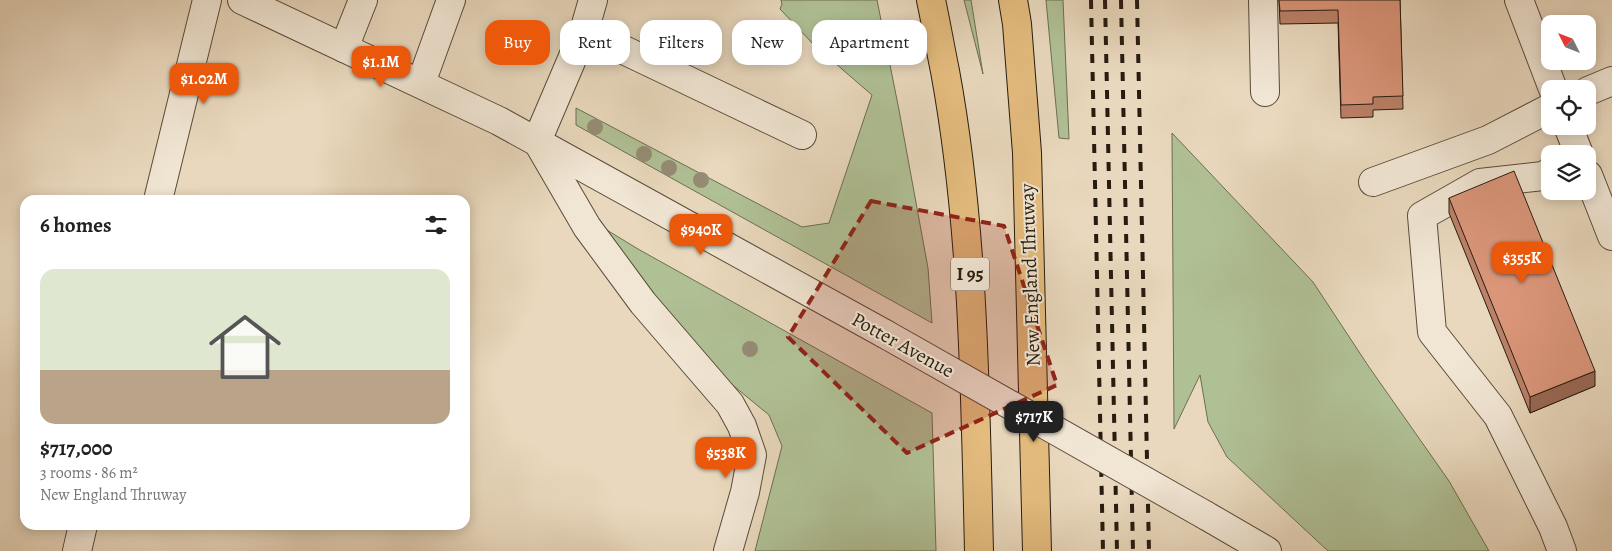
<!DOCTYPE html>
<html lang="en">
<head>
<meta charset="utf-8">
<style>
	body { margin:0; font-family:Alegreya,serif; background:#f6f6f6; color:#222; height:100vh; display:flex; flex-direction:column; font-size:19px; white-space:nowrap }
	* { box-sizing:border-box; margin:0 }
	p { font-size:16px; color:#767676 }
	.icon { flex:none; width:28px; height:28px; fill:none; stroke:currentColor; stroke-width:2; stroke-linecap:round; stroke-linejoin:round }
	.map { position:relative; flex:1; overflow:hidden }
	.drawer { position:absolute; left:20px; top:195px; width:450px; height:335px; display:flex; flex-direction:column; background:#fff; border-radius:15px; box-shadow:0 2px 12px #0003 }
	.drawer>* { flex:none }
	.banner { position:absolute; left:485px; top:20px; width:475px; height:45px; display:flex; gap:10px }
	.needle { width:32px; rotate:312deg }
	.controls { position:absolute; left:1541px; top:15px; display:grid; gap:10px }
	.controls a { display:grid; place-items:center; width:55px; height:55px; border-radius:10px; background:#fff; box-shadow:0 2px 12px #0003; font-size:25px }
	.price { position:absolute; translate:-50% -42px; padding:0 11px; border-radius:10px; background:#ea580c; color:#fff; font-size:16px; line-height:32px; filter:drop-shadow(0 1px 2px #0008) }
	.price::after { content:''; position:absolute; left:50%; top:30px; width:15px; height:11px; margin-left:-8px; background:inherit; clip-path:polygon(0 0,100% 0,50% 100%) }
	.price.current { background:#222; color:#fff }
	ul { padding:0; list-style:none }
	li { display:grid; align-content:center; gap:10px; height:265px; padding:0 20px }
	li+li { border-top:1px solid #e0e0e0 }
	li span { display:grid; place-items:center; height:155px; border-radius:15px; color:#555 }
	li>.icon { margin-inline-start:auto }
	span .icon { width:90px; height:90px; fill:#fffc; stroke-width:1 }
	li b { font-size:21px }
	h2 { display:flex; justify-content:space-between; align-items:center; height:60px; padding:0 20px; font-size:21px }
	.pill { padding:0 18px; border-radius:15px; background:#fff; box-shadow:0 2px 12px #0003; font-size:18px; line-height:45px }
	.pill.current { background:#ea580c; color:#fff }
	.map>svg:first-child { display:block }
</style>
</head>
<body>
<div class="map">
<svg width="1612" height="551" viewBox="0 0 1612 551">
	<rect width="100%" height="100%" fill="#e9d8bd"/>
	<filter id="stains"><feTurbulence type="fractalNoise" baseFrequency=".004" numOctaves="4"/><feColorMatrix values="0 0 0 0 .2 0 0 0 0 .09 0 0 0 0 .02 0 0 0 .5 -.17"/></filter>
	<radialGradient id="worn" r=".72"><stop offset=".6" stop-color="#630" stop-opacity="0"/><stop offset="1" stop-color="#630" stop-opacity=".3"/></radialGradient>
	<g fill="#b0c095" stroke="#6c6e52">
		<path d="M 781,0 L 877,0 L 899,110 L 928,268 L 932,323 L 576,125 L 576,108 L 802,227 L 829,223 L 872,95 L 814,45 L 780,9 L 782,4 Z"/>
		<path d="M 964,0 L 971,0 L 983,74 Z"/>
		<path d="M 1046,0 L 1063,0 L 1069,139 L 1059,138 Z"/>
		<path d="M 1172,133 L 1313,282 L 1369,367 L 1449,481 L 1489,551 L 1328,551 L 1227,457 L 1208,422 L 1200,375 L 1174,429 Z"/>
		<path d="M 597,224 L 638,249 L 932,413 L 936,551 L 755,551 L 782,446 L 769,415 L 707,364 Z"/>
	</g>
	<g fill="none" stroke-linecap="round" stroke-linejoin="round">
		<defs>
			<g id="minor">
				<path d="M 242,0 L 499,121 L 885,334"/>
				<path d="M 1263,0 L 1265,92"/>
				<path d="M 1519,0 L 1553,89"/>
				<path d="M 584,31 L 802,135"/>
				<path d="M 344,48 L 363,0"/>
				<path d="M 421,83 L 451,0"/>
				<path d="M 1588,91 L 1612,81"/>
				<path d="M 1568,126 L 1579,154"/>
				<path d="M 537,141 L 587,227 L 643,303 L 730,404 L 742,426 L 752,455 L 745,492 L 728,551"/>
				<path d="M 537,141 L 584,31 L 593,0"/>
				<path d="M 1550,172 L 1543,176 L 1480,183 L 1422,216 L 1432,332 L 1498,416 L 1553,527 L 1562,551"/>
				<path d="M 1588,175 L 1612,236"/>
				<path d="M 1373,182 L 1488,140 L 1550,108"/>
				<path d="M 158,200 L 207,0"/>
				<path d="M 1205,515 L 1267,551"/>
				<path d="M 77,551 L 83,525"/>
			</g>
			<g id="highway">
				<path d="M 931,0 C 936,23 940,47 945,71 C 974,229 975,390 979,551"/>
				<path d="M 1013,0 L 1017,24 L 1027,153 L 1037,551"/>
			</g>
		</defs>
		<use href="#minor" stroke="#584b3b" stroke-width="30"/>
		<use href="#highway" stroke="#271c10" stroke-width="30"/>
		<use href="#minor" stroke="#f1e6d4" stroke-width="28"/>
		<use href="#highway" stroke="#e4bc7e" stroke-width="28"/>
		<g stroke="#271c10" stroke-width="4" stroke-dasharray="9 9" stroke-linecap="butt">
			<path d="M 1091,0 L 1103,551"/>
			<path d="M 1105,0 L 1117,551"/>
			<path d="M 1121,0 L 1133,551"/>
			<path d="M 1137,0 L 1149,551"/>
		</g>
		<defs>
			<path id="minor-bridge" d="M 885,334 L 1205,515"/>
		</defs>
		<use href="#minor-bridge" stroke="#584b3b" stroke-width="30" stroke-linecap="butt"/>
		<use href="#minor-bridge" stroke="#f1e6d4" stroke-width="28"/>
	</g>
	<g fill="#958c74">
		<circle cx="595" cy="127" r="8"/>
		<circle cx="644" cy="154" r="8"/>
		<circle cx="669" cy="168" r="8"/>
		<circle cx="701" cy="180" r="8"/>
		<circle cx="750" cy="349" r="8"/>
	</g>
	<g fill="#bc8169" stroke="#271c10">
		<path d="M 1279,0 L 1400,0 L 1403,109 L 1373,110 L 1373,117 L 1341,118 L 1338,23 L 1280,24 Z"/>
		<path d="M 1449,198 L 1595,386 L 1530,413 L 1449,213 Z"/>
	</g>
	<path fill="#996955" stroke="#271c10" d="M 1595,371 L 1595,386 L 1530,413 L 1530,397 Z"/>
	<g fill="#db967a" stroke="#271c10">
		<path d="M 1279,0 L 1400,0 L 1403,96 L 1373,97 L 1373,104 L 1341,105 L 1338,10 L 1280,11 Z"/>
		<path d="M 1514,171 L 1595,371 L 1530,397 L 1449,198 Z"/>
	</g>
	<path fill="#8f2418" fill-opacity="0.2" stroke="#8f2418" stroke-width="4" stroke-dasharray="10 6" stroke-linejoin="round" d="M 871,201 L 1004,226 L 1057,385 L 907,453 L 788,337 Z"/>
	<g text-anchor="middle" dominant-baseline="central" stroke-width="4" stroke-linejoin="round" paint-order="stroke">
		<rect fill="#f1e6d4" stroke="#64594b" stroke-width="1" x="951" y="257.5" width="38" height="33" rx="4"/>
		<g font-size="19" font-weight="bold" fill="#271c10">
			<text x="970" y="274">I 95</text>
		</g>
		<g font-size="20" fill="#271c10" stroke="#f1e6d4">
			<text transform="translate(1030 275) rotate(-92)">New England Thruway</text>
			<text transform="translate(903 345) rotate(29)">Potter Avenue</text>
		</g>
	</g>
	<rect width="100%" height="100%" filter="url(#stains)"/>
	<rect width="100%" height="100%" fill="url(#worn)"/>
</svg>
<div class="controls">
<a><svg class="needle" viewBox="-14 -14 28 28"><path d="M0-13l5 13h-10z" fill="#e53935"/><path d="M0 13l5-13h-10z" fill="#767676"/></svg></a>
<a><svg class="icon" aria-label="locate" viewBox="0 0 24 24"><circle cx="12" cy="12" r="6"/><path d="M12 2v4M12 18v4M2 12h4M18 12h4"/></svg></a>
<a><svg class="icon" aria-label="layers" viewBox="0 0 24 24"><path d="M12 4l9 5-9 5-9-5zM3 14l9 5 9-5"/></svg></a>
</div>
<b class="price" style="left:381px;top:88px">$1.1M</b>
<b class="price" style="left:204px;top:105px">$1.02M</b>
<b class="price" style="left:701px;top:256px">$940K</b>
<b class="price" style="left:1522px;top:284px">$355K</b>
<b class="price current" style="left:1034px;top:443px">$717K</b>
<b class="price" style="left:726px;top:479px">$538K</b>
<div class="banner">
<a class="pill current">Buy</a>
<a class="pill">Rent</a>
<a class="pill">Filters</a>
<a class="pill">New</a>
<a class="pill">Apartment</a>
</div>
<section class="drawer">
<h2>6 homes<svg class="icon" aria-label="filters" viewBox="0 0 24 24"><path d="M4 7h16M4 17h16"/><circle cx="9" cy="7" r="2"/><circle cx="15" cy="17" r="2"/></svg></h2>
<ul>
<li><span style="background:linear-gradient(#dfe7d0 65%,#b9a48a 0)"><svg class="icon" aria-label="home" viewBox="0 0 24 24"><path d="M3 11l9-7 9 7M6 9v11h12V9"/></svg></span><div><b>$717,000</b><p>3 rooms · 86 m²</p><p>New England Thruway</p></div></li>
</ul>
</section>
</div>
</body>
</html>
